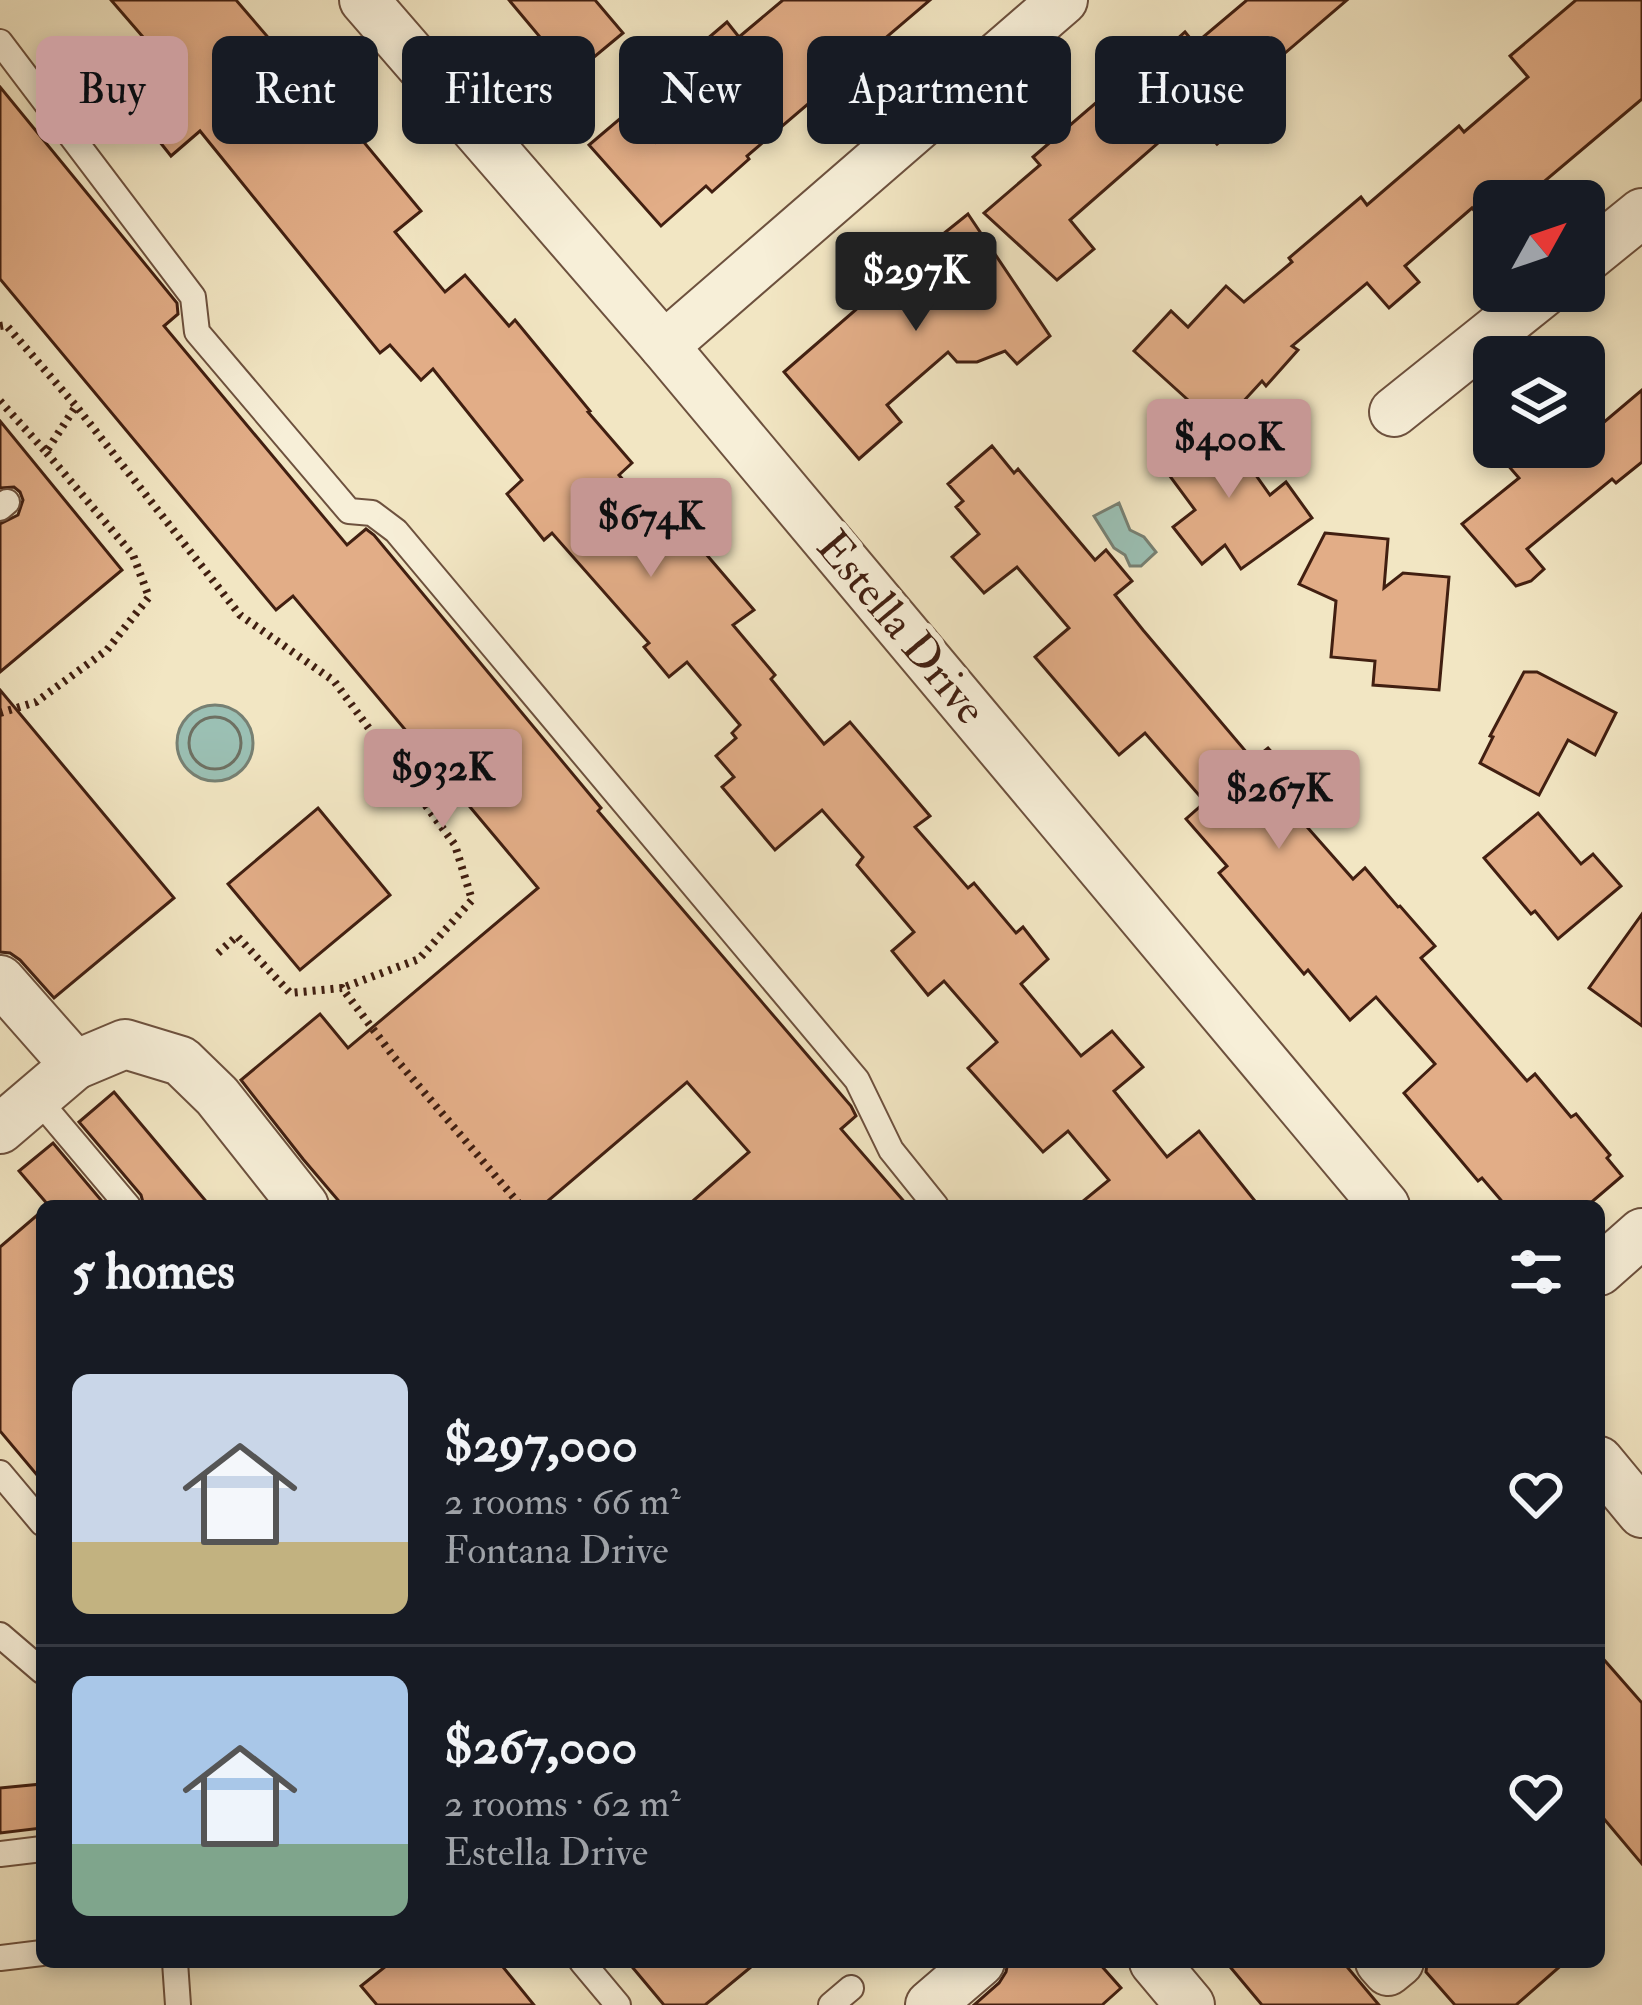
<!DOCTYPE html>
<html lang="en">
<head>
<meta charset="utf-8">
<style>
	body { margin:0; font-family:"IM FELL Double Pica",serif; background:#242831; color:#f1f3f6; height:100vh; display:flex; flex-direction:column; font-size:45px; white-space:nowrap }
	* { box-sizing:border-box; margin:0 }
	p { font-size:39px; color:#9ea1a6 }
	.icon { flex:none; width:66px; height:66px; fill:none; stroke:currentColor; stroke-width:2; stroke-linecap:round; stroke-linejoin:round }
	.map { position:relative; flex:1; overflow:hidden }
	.details { position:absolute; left:36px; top:1200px; width:1569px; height:768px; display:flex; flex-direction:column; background:#171b24; border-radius:18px; box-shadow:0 6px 18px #0003 }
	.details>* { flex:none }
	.guide { position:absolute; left:36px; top:36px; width:1572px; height:108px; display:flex; gap:24px }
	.needle { width:78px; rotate:50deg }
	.controls { position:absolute; left:1473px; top:180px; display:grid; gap:24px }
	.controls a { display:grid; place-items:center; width:132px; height:132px; border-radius:18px; background:#171b24; box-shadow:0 6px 18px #0003; font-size:60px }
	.price { position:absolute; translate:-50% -102px; padding:0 27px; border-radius:12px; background:#c59692; color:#111; font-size:39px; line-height:78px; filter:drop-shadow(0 3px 6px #0008) }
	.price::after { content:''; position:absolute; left:50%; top:72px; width:36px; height:27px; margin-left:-18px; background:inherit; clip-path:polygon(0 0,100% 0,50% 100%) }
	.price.on { background:#222; color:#fff }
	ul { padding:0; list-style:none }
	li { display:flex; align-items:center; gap:36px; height:300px; padding:0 36px }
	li+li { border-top:3px solid #363941 }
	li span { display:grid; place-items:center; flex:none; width:336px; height:240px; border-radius:18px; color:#555 }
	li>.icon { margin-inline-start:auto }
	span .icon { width:144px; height:144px; fill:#fffc; stroke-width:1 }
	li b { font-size:51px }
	h2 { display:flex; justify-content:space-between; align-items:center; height:144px; padding:0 36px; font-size:51px }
	.pill { padding:0 42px; border-radius:18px; background:#171b24; box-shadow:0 6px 18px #0003; font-size:42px; line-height:108px }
	.pill.on { background:#c59692; color:#111 }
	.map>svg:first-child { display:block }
</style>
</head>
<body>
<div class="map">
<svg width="1642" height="2005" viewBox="0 0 1642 2005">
	<rect width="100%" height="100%" fill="#f2e6c3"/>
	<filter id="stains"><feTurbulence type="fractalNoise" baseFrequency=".00167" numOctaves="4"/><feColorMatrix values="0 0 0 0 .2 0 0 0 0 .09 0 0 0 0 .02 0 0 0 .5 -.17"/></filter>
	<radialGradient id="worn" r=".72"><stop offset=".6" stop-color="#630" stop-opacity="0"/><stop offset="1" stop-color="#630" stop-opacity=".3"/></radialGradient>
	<g fill="#9bc0b4" stroke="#778073" stroke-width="3">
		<path d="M 1119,503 L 1130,530 L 1144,537 L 1156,552 L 1141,566 L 1130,566 L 1125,555 L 1114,548 L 1094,516 Z"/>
		<circle cx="215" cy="743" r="38"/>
	</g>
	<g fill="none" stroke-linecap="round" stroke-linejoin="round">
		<circle stroke="#6e7062" stroke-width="3" cx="215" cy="743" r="26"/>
	</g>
	<g fill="#e2ad87" stroke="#411f11" stroke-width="3">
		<path d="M 111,0 L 236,0 L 339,120 L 343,117 L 421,211 L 395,232 L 445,292 L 465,275 L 509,326 L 515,320 L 590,411 L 588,412 L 632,463 L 619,475 L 664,527 L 678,516 L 710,550 L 706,554 L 754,610 L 733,625 L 775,675 L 771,679 L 824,744 L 850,722 L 930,816 L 915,827 L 968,888 L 974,883 L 1016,933 L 1023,927 L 1048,959 L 1021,984 L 1081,1056 L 1112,1031 L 1143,1067 L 1114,1091 L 1167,1157 L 1199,1131 L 1259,1206 L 1077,1206 L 1109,1180 L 1068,1131 L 1043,1152 L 968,1068 L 997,1042 L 944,981 L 928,995 L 892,951 L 914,932 L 857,865 L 863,857 L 822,810 L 775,850 L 722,787 L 734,777 L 716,756 L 736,738 L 732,733 L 740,725 L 687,662 L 669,677 L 644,647 L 649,643 L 552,533 L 544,540 L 507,494 L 522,480 L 433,369 L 421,380 L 390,345 L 380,353 L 200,131 L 171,156 L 140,117 L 182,82 Z"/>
		<path d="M 509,0 L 595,0 L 623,33 L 558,87 L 526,49 L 540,37 Z"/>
		<path d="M 783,0 L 930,0 L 747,156 L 749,159 L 712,192 L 706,186 L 661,226 L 589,145 L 629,111 L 656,142 L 713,90 L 686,57 L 727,22 L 739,37 Z"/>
		<path d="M 1247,0 L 1347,0 L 1243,89 L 1259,107 L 1217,144 L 1191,114 L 1070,220 L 1094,249 L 1057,280 L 984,213 L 1040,165 L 1033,157 L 1134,70 L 1138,74 L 1185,32 L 1195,44 Z"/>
		<path d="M 1576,0 L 1642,0 L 1642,99 L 1521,201 L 1494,201 L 1494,234 L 1472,208 L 1405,266 L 1419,282 L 1389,308 L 1367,283 L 1292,346 L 1298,350 L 1266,386 L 1262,381 L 1219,428 L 1134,351 L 1171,311 L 1188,327 L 1226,286 L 1244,302 L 1292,262 L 1289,258 L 1361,197 L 1367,205 L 1459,126 L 1464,132 L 1528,77 L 1510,56 Z"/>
		<path d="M 0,87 L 177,303 L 178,314 L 164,326 L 347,545 L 366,529 L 374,535 L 601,808 L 598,811 L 851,1106 L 856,1116 L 841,1129 L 908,1206 L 687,1206 L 749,1152 L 687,1082 L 542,1206 L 343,1206 L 303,1159 L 241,1080 L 320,1014 L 348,1048 L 538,888 L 293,596 L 276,610 L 0,279 Z"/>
		<path d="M 968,214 L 1050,336 L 1017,364 L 1005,351 L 977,362 L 957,362 L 948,352 L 887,405 L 901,422 L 859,459 L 784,372 L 889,281 L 887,279 Z"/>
		<path d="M 1642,390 L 1642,462 L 1616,483 L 1612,479 L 1527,549 L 1544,569 L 1531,581 L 1516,586 L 1462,524 L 1519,478 L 1492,447 L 1584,447 L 1584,439 Z"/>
		<path d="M 0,421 L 122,570 L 0,672 L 0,524 L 18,515 L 23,500 L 20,492 L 14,487 L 0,488 Z"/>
		<path d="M 1226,433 L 1270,495 L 1286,482 L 1312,518 L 1241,569 L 1225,545 L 1202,564 L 1173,527 L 1195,510 L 1169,475 L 1163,444 Z"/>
		<path d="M 992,446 L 1014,473 L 1018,469 L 1095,560 L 1106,550 L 1132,581 L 1115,595 L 1143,630 L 1253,760 L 1268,748 L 1303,787 L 1285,802 L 1353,879 L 1365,868 L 1398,907 L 1400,906 L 1435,946 L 1421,958 L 1527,1081 L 1535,1074 L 1571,1117 L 1576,1114 L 1610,1155 L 1607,1158 L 1622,1176 L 1587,1206 L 1506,1206 L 1482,1178 L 1478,1181 L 1404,1093 L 1435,1064 L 1376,997 L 1350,1020 L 1308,970 L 1304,974 L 1219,873 L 1227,866 L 1186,819 L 1205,802 L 1145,733 L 1119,755 L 1035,657 L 1069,628 L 1017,567 L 984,593 L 952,557 L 979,534 L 956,507 L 963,501 L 948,484 Z"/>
		<path d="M 1325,533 L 1388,539 L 1384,588 L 1403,573 L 1449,577 L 1439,690 L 1373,685 L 1375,661 L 1331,657 L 1336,601 L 1299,584 Z"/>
		<path d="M 1524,672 L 1537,672 L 1616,713 L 1595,755 L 1568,740 L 1539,795 L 1480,763 L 1493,737 L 1490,736 Z"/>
		<path d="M 0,690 L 174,898 L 54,998 L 20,960 L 10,953 L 0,952 Z"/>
		<path d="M 318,808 L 390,895 L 300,970 L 228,884 Z"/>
		<path d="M 1538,813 L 1581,864 L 1593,854 L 1621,886 L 1558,939 L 1535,911 L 1531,914 L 1484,858 Z"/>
		<path d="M 1642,914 L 1642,1026 L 1589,988 Z"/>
		<path d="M 114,1092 L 210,1206 L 144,1206 L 141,1195 L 79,1122 Z"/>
		<path d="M 53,1143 L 106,1206 L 49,1206 L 19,1171 Z"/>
		<path d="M 42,1211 L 42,1481 L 0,1431 L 0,1247 Z"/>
		<path d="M 1599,1654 L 1642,1703 L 1642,1864 L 1599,1813 Z"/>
		<path d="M 42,1784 L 42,1828 L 0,1833 L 0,1788 Z"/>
		<path d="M 391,1962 L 499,1962 L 534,2005 L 377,2005 L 361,1986 Z"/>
		<path d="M 628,1962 L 757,1962 L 705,2005 L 664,2005 Z"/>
		<path d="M 1008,1962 L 1098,1962 L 1121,1988 L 1102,2005 L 974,2005 L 999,1983 L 1006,1972 Z"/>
		<path d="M 1226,1962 L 1343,1962 L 1379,2005 L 1262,2005 Z"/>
		<path d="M 1427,1962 L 1565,1962 L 1516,2005 L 1455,2005 L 1426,1972 Z"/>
	</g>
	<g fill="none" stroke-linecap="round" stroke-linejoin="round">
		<defs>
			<g id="lane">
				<path d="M 0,42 L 193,297 L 197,332 L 349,511 L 372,513 L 396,531 L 857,1080 L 891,1150 L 936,1206"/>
				<path d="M 0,508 L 7,502"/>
				<path d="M 36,1097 L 128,1206"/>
				<path d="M 0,1473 L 42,1523"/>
				<path d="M 0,1635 L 42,1671"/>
				<path d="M 0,1854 L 42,1849"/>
				<path d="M 0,1958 L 42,1953"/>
				<path d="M 175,1962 L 178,2005"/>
				<path d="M 582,1962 L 618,2005"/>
				<path d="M 831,2005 L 851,1988"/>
			</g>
			<g id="street">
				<path d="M 364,0 L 664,346 L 1385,1206"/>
				<path d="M 1584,260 L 1642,213"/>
				<path d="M 664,346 L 1063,0"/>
				<path d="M 1394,412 L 1545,291"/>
				<path d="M 0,980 L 75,1065 L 0,1129"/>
				<path d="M 75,1065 L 125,1044 L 181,1061 L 217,1096 L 304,1206"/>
				<path d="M 1599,1271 L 1642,1233"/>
				<path d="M 1599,1461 L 1642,1513"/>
				<path d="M 1154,1962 L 1190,2005"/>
				<path d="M 1380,1962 L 1388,1971 L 1399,1962"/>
				<path d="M 930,2005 L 980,1962"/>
			</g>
		</defs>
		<use href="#lane" stroke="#6d513e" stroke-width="28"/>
		<use href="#street" stroke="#6d513e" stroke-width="52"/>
		<g stroke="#411f11" stroke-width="8" stroke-dasharray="3 6" stroke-linecap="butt">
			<path d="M 0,326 L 6,325 L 76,406 L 240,615 L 334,681 L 455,845 L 472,900 L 419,959 L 342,988"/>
			<path d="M 0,401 L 46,452 L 76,406"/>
			<path d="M 0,713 L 36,702 L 107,650 L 149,597 L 133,555 L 46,452"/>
			<path d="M 218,953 L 237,936 L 290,993 L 342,988 L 394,1057 L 521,1206"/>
		</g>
		<use href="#lane" stroke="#f7efd8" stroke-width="24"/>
		<use href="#street" stroke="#f7efd8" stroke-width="48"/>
	</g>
	<g text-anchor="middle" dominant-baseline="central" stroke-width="12" stroke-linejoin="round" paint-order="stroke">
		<g font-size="45" fill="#411f11" stroke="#f7efd8">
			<text transform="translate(901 628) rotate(50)">Estella Drive</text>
		</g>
	</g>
	<rect width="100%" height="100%" filter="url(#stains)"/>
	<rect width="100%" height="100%" fill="url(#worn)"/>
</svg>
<div class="controls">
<a><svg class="needle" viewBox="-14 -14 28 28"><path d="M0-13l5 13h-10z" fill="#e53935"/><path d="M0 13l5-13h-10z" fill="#9ea1a6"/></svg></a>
<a><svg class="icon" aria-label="layers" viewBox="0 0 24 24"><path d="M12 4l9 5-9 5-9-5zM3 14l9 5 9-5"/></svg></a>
</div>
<b class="price on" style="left:916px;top:334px">$297K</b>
<b class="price" style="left:1229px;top:501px">$400K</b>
<b class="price" style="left:651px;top:580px">$674K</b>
<b class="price" style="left:443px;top:831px">$932K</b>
<b class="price" style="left:1279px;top:852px">$267K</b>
<div class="guide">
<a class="pill on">Buy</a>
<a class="pill">Rent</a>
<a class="pill">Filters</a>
<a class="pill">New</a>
<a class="pill">Apartment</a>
<a class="pill">House</a>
</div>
<section class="details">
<h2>5 homes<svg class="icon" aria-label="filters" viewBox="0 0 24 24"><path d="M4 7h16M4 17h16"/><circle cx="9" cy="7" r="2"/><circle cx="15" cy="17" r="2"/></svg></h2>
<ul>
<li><span style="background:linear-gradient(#c9d6e8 70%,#c2b280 0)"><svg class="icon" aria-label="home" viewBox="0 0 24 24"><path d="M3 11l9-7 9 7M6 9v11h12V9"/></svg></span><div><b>$297,000</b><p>2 rooms · 66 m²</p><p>Fontana Drive</p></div><svg class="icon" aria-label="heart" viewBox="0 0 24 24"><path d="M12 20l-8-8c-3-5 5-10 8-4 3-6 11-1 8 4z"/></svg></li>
<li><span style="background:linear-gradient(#a9c7e8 70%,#7fa58c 0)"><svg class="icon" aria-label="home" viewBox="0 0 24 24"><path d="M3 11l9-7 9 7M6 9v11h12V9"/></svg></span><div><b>$267,000</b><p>2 rooms · 62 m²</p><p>Estella Drive</p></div><svg class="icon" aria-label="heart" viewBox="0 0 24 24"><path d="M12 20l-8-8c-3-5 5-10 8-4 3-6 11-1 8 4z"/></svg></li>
</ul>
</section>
</div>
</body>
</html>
